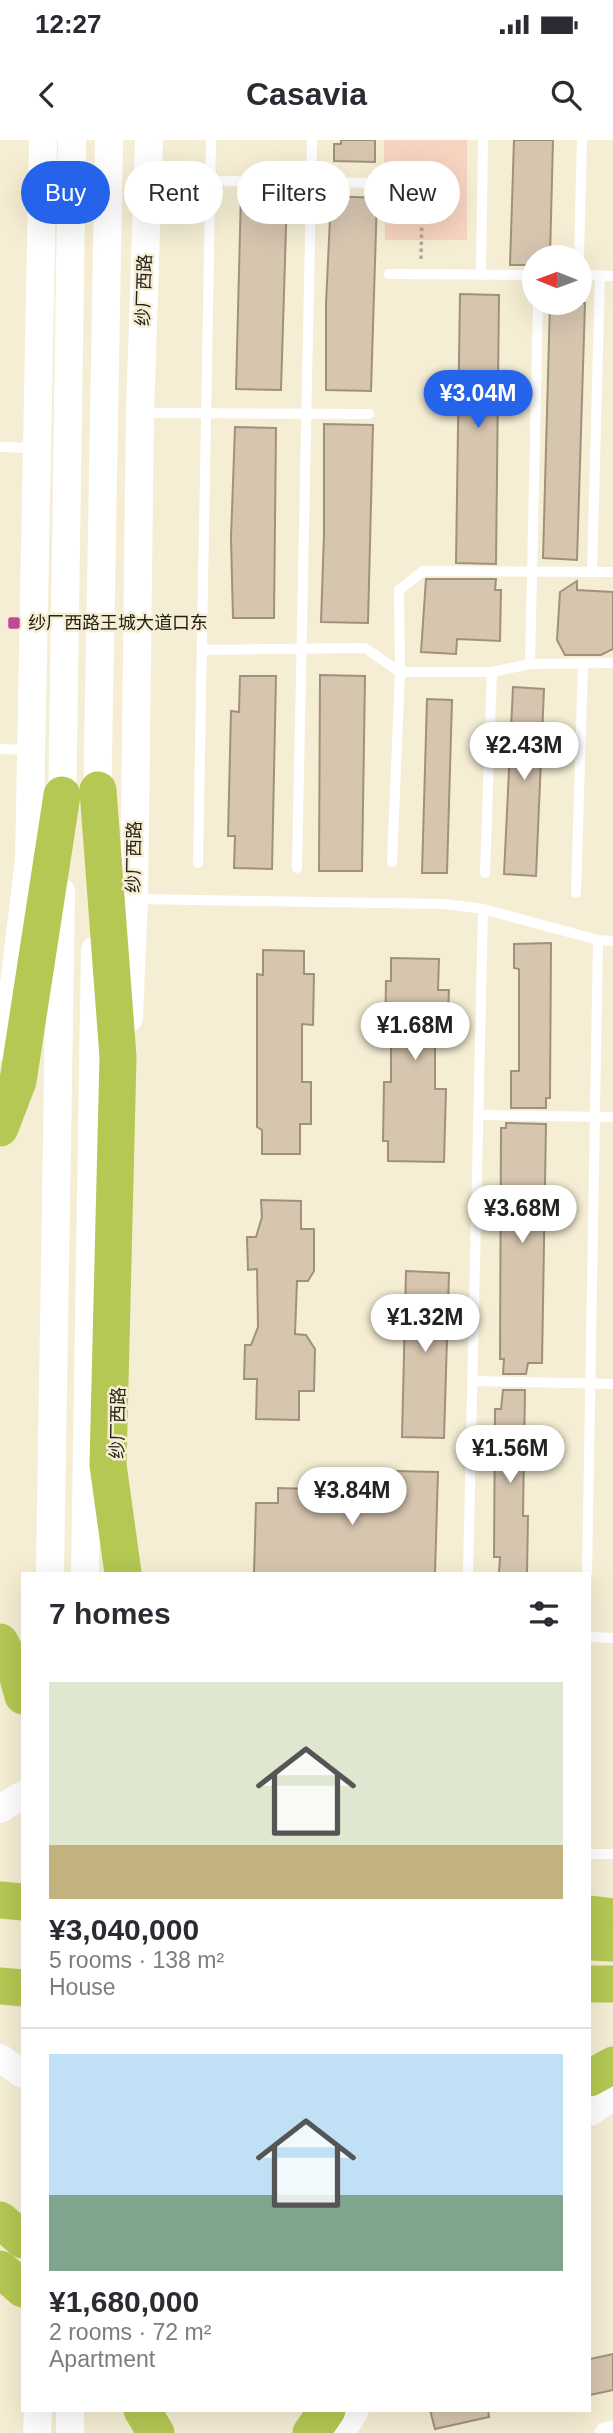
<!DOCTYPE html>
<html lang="en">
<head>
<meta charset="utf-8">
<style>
	body { margin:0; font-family:Arial,"Noto Sans SC",sans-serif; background:#f7f7f7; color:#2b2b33; height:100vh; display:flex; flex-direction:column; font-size:26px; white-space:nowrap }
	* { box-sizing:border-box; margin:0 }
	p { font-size:23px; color:#7c7c81 }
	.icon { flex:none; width:38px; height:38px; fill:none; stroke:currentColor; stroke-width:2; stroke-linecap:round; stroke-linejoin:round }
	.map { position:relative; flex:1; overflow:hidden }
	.drawer { position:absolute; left:21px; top:1432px; width:570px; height:840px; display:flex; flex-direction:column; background:#fff; border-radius:0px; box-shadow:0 7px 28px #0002 }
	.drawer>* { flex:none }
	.hud { position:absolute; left:21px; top:21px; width:572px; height:63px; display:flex; gap:14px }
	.needle { width:46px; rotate:271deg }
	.tools { position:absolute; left:522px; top:105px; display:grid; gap:14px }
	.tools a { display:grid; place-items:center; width:70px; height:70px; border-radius:50%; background:#fff; box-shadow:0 7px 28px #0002; font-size:35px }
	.price { position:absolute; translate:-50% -60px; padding:0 16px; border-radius:24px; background:#fff; color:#222; font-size:23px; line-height:46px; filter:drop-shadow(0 2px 4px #0008) }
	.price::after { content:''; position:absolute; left:50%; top:42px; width:21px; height:16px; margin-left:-10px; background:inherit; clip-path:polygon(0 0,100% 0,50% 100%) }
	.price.selected { background:#2563eb; color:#fff }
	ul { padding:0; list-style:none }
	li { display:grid; align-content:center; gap:14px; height:371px; padding:0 28px }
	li+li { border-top:2px solid #e1e1e2 }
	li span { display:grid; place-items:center; height:217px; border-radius:0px; color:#555 }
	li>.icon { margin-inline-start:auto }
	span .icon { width:126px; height:126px; fill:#fffc; stroke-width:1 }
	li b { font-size:30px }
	h2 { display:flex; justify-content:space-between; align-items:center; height:84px; padding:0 28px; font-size:30px }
	.chip { padding:0 24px; border-radius:32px; background:#fff; box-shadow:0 7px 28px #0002; font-size:24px; line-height:63px }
	.chip.selected { background:#2563eb; color:#fff }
	.status { display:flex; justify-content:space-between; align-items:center; height:49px; padding:0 35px; background:#fff; direction:ltr }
	.status svg { height:19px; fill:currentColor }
	header { display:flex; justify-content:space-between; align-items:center; height:91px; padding:0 28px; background:#fff; font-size:32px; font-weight:700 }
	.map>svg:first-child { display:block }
</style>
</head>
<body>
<div class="status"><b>12:27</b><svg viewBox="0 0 49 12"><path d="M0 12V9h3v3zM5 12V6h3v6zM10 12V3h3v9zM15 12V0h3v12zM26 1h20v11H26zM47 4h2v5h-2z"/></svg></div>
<header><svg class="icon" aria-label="back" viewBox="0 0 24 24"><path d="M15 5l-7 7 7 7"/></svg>Casavia<svg class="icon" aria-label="search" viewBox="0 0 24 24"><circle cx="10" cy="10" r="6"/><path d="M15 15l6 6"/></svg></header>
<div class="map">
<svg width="613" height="2293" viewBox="0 0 613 2293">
	<rect width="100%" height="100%" fill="#f5eed4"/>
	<path fill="#f7d4c0" d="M 384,0 L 467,0 L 467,100 L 385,100 Z"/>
	<g fill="#d6c5af" stroke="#a1907c" stroke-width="2">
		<path d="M 341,0 L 375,0 L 375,22 L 334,21 L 334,4 L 341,4 Z"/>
		<path d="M 514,0 L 553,0 L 550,117 L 534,117 L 534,125 L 510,125 Z"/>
		<path d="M 241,53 L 287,55 L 281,250 L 236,249 Z"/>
		<path d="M 331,56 L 377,58 L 371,251 L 326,250 L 326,164 Z"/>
		<path d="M 460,154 L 499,155 L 496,424 L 456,423 Z"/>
		<path d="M 550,163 L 585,163 L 577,420 L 543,418 Z"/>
		<path d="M 324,284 L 373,285 L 368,483 L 321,482 L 324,394 Z"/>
		<path d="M 235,287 L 276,288 L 274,478 L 233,478 L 231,398 Z"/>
		<path d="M 426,439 L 496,439 L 495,450 L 501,450 L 500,501 L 457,499 L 456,514 L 421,512 Z"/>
		<path d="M 577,441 L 577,450 L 613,452 L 613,509 L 601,515 L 565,515 L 557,500 L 560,452 Z"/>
		<path d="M 320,535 L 365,536 L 362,731 L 319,731 Z"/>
		<path d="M 240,536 L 276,536 L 272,729 L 234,728 L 235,696 L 228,696 L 231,571 L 239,572 Z"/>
		<path d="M 513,547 L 544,549 L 536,736 L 504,734 Z"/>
		<path d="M 427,559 L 452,560 L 447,733 L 422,733 Z"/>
		<path d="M 551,803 L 550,958 L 546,958 L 546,968 L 511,968 L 511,931 L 519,931 L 519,829 L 514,828 L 514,804 Z"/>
		<path d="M 263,810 L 304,811 L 304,834 L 314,834 L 313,885 L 302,884 L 302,942 L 311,942 L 311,984 L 300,984 L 300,1014 L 262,1014 L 262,990 L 257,987 L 257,834 L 263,835 Z"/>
		<path d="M 391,818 L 439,819 L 438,850 L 449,850 L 447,894 L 435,894 L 435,949 L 446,949 L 444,1022 L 388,1021 L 388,1001 L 383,1001 L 384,942 L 391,942 L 391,902 L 385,902 L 386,841 L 391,841 Z"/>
		<path d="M 506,983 L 546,984 L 542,1223 L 528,1223 L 526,1234 L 503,1234 L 504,1219 L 500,1219 L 501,988 L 506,988 Z"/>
		<path d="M 261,1060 L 301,1061 L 301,1089 L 314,1089 L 314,1131 L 308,1141 L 297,1141 L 295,1194 L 306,1195 L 315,1209 L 314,1251 L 299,1251 L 299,1280 L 256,1279 L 257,1239 L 244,1239 L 245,1205 L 251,1205 L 258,1187 L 257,1129 L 248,1130 L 247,1097 L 256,1097 L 262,1077 Z"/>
		<path d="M 406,1131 L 449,1133 L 444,1298 L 402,1297 Z"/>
		<path d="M 503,1250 L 525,1250 L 523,1376 L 528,1376 L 527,1433 L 499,1433 L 500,1417 L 494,1417 L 495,1269 L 501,1269 Z"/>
		<path d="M 347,1330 L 438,1332 L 435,1433 L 254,1433 L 256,1363 L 278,1363 L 278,1348 L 346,1350 Z"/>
		<path d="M 613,2214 L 613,2250 L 590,2255 L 590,2219 Z"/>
		<path d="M 430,2270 L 488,2270 L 489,2277 L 435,2289 Z"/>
	</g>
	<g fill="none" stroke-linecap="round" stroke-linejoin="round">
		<g stroke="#b0ab96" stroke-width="3.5" stroke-dasharray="3.5 3.5" stroke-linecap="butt">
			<path d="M 393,35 L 409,25"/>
			<path d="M 421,119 L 423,30"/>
		</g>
		<g stroke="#fff" stroke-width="10">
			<path d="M 211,41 L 381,43"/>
			<path d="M 579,117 L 582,0"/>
			<path d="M 389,134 L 534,135"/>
			<path d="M 481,135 L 483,0"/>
			<path d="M 579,135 L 613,136"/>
			<path d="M 140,273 L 369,274"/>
			<path d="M 0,307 L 34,308"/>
			<path d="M 592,432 L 600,135"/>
			<path d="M 202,510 L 365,508 L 400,532 L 492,532 L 530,524 L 613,523"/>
			<path d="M 530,524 L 538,163"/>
			<path d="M 0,609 L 31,610"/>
			<path d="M 392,722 L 400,532 L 399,450 L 423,431 L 613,432"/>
			<path d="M 198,723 L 211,0"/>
			<path d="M 297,728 L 312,0"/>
			<path d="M 485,733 L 492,532"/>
			<path d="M 576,753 L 583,523"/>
			<path d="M 135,759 L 445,764 L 483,769 L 468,1433"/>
			<path d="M 483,769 L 598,800 L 613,801"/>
			<path d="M 479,975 L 613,977"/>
			<path d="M 472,1241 L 613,1244"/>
			<path d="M 587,1433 L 598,800"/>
			<path d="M 590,1497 L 613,1498"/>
			<path d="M 590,1714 L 613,1714"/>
		</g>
		<path stroke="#fff" stroke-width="21" d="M 605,2293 L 613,2291"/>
		<g stroke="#fff" stroke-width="28">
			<path d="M 97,671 L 109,0"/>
			<path d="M 62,676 L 72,0"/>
			<path d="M 129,878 L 134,759 L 140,273 L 149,0"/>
			<path d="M 0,906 L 12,862 L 29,720 L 43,0"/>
			<path d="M 50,1433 L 61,752"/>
			<path d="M 85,1433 L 95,810"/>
			<path d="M 0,1669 L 23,1655"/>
			<path d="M 0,1918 L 23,1934"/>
			<path d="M 590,1972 L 613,1956"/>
			<path d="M 37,2293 L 38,2270"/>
			<path d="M 70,2293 L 70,2270"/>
			<path d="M 341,2293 L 355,2270"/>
		</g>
		<g stroke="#b4c853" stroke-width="37">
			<path d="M 98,650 L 118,917 L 108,1325 L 123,1433"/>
			<path d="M 0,988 L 18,941 L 62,655"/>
			<path d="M 0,1502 L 17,1534 L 23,1556"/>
			<path d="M 0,1760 L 23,1762"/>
			<path d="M 590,1774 L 613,1777"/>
			<path d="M 590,1802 L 613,1803"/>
			<path d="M 590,1844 L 613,1844"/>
			<path d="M 0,1846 L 23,1848"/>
			<path d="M 590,1938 L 613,1925"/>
			<path d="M 0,2080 L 23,2100"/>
			<path d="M 0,2129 L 23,2149"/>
			<path d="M 142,2270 L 156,2293"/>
			<path d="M 311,2293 L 327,2270"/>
		</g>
	</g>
	<rect fill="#c34797" stroke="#f5eed4" stroke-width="2.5" x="7" y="476" width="14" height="14" rx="3.5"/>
	<g text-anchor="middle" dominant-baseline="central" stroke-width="5" stroke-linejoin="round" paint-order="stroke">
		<g font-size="18" fill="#242218" stroke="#f5eed4">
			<text transform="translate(144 150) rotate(-88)">纱厂西路</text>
			<text transform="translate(134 717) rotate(-89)">纱厂西路</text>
			<text transform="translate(118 1283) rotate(-89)">纱厂西路</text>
		</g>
		<g font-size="18" fill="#242218" stroke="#f5eed4" text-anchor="start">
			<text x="28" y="483">纱厂西路王城大道口东</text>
		</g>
	</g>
</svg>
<div class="tools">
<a><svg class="needle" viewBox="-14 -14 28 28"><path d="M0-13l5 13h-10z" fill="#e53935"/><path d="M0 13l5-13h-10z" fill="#7c7c81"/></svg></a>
</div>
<b class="price selected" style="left:478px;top:290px">¥3.04M</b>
<b class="price" style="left:524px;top:642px">¥2.43M</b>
<b class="price" style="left:415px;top:922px">¥1.68M</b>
<b class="price" style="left:522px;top:1105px">¥3.68M</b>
<b class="price" style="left:425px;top:1214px">¥1.32M</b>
<b class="price" style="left:510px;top:1345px">¥1.56M</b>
<b class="price" style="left:352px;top:1387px">¥3.84M</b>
<div class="hud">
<a class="chip selected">Buy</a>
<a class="chip">Rent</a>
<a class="chip">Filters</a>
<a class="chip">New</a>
</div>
<section class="drawer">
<h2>7 homes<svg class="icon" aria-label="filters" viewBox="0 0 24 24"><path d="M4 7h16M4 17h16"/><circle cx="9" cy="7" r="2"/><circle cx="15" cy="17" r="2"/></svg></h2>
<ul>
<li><span style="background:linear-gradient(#dfe7d0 75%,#c2b280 0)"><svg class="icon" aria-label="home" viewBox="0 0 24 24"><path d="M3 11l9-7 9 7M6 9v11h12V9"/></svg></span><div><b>¥3,040,000</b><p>5 rooms · 138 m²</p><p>House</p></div></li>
<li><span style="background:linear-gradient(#bfe0f5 65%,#7fa58c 0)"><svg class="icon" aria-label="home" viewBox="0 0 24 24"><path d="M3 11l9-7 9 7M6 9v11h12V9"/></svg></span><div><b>¥1,680,000</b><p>2 rooms · 72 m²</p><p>Apartment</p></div></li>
</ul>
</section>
</div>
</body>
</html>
